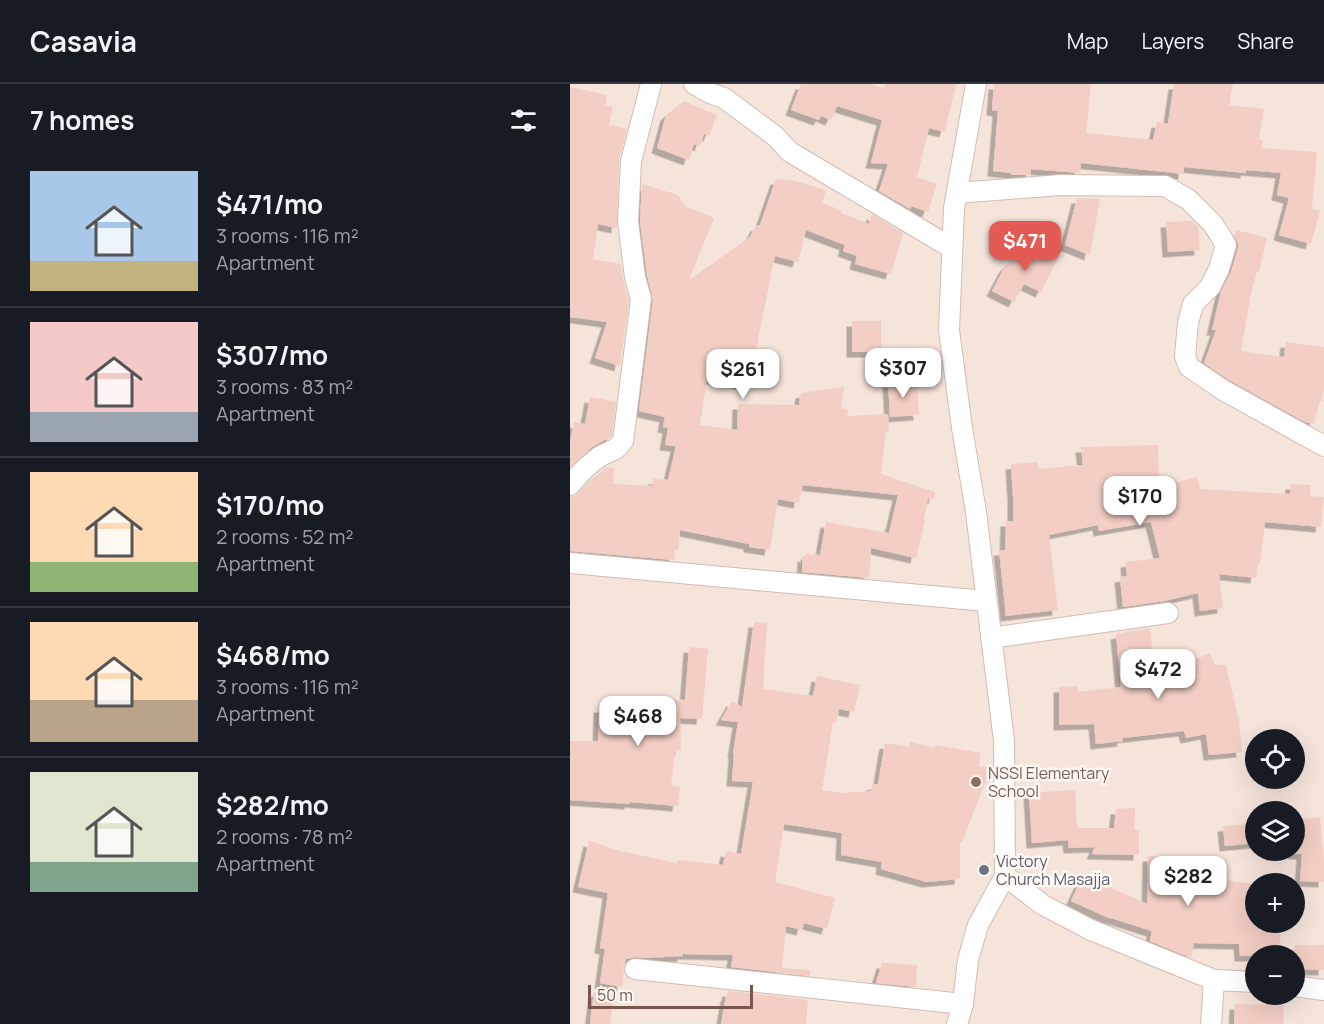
<!DOCTYPE html>
<html lang="en">
<head>
<meta charset="utf-8">
<style>
	body { margin:0; font-family:Manrope,sans-serif; background:#242831; color:#f1f3f6; height:100vh; display:flex; flex-direction:column; font-size:22px; white-space:nowrap }
	* { box-sizing:border-box; margin:0 }
	p { font-size:20px; color:#9ea1a6 }
	.icon { flex:none; width:33px; height:33px; fill:none; stroke:currentColor; stroke-width:2; stroke-linecap:round; stroke-linejoin:round }
	.map { position:relative; flex:1; overflow:hidden }
	.sheet { display:flex; flex-direction:column; background:#171b24; width:570px }
	.sheet>* { flex:none }
	.buttons { position:absolute; left:675px; top:645px; display:grid; gap:12px }
	.buttons a { display:grid; place-items:center; width:60px; height:60px; border-radius:50%; background:#171b24; box-shadow:0 6px 24px #0002; font-size:30px }
	.scale { position:absolute; left:18px; bottom:15px; width:165px; box-sizing:border-box; padding-left:6px; border:3px solid #79564e; border-top:0; font-size:16px; line-height:21px; white-space:nowrap; color:#79564e; -webkit-text-stroke:4px #fff8f3; paint-order:stroke }
	.price { position:absolute; translate:-50% -51px; padding:0 14px; border-radius:12px; background:#fff; color:#222; font-size:20px; line-height:39px; filter:drop-shadow(0 2px 3px #0008) }
	.price::after { content:''; position:absolute; left:50%; top:36px; width:18px; height:14px; margin-left:-9px; background:inherit; clip-path:polygon(0 0,100% 0,50% 100%) }
	.price.active { background:#e45b54; color:#fff }
	ul { padding:0; list-style:none }
	li { display:flex; align-items:center; gap:18px; height:150px; padding:0 30px }
	li+li { border-top:2px solid #363941 }
	li span { display:grid; place-items:center; flex:none; width:168px; height:120px; border-radius:0px; color:#555 }
	li>.icon { margin-inline-start:auto }
	span .icon { width:72px; height:72px; fill:#fffc; stroke-width:1 }
	li b { font-size:26px }
	h2 { display:flex; justify-content:space-between; align-items:center; height:72px; padding:0 30px; font-size:26px }
	header { display:flex; align-items:center; gap:36px; box-sizing:border-box; height:84px; padding:0 30px; background:#171b24; border-bottom:2px solid #363941 }
	header strong { font-size:28px }
	nav { display:flex; gap:33px; margin-inline-start:auto; font-size:21px }
	main { display:flex; flex:1; min-height:0 }
	.map>svg:first-child { display:block }
</style>
</head>
<body>
<header>
<strong>Casavia</strong>
<nav><a>Map</a><a>Layers</a><a>Share</a></nav>
</header>
<main>
<section class="sheet">
<h2>7 homes<svg class="icon" aria-label="filters" viewBox="0 0 24 24"><path d="M4 7h16M4 17h16"/><circle cx="9" cy="7" r="2"/><circle cx="15" cy="17" r="2"/></svg></h2>
<ul>
<li><span style="background:linear-gradient(#a9c7e8 75%,#c2b280 0)"><svg class="icon" aria-label="home" viewBox="0 0 24 24"><path d="M3 11l9-7 9 7M6 9v11h12V9"/></svg></span><div><b>$471/mo</b><p>3 rooms · 116 m²</p><p>Apartment</p></div></li>
<li><span style="background:linear-gradient(#f6c9c9 75%,#9aa5b1 0)"><svg class="icon" aria-label="home" viewBox="0 0 24 24"><path d="M3 11l9-7 9 7M6 9v11h12V9"/></svg></span><div><b>$307/mo</b><p>3 rooms · 83 m²</p><p>Apartment</p></div></li>
<li><span style="background:linear-gradient(#ffd9b3 75%,#8fb573 0)"><svg class="icon" aria-label="home" viewBox="0 0 24 24"><path d="M3 11l9-7 9 7M6 9v11h12V9"/></svg></span><div><b>$170/mo</b><p>2 rooms · 52 m²</p><p>Apartment</p></div></li>
<li><span style="background:linear-gradient(#ffd9b3 65%,#b9a48a 0)"><svg class="icon" aria-label="home" viewBox="0 0 24 24"><path d="M3 11l9-7 9 7M6 9v11h12V9"/></svg></span><div><b>$468/mo</b><p>3 rooms · 116 m²</p><p>Apartment</p></div></li>
<li><span style="background:linear-gradient(#dfe7d0 75%,#7fa58c 0)"><svg class="icon" aria-label="home" viewBox="0 0 24 24"><path d="M3 11l9-7 9 7M6 9v11h12V9"/></svg></span><div><b>$282/mo</b><p>2 rooms · 78 m²</p><p>Apartment</p></div></li>
</ul>
</section>
<div class="map">
<svg width="754" height="940" viewBox="0 0 754 940">
	<defs>
		<filter id="shadow"><feDropShadow dx="-5.5" dy="5.5" stdDeviation="0" flood-color="#0004"/></filter>
	</defs>
	<rect width="100%" height="100%" fill="#fdf3ec"/>
	<path fill="#f5e4da" fill-rule="evenodd" d="M 0,0 L 754,0 L 754,940 L 0,940 ZM 686,656 L 724,656 L 724,694 L 686,694 ZM 686,728 L 724,728 L 724,766 L 686,766 ZM 686,800 L 724,800 L 724,838 L 686,838 ZM 686,872 L 724,872 L 724,910 L 686,910 Z"/>
	<g fill="#f2cec4" filter="url(#shadow)">
		<path d="M 231,0 L 301,0 L 313,4 L 316,0 L 386,0 L 375,48 L 359,44 L 347,93 L 367,100 L 358,128 L 341,122 L 340,125 L 309,107 L 318,80 L 301,79 L 312,36 L 267,22 L 261,36 L 251,32 L 249,36 L 221,26 Z"/>
		<path d="M 424,0 L 521,0 L 516,49 L 583,56 L 587,38 L 598,40 L 604,0 L 663,0 L 659,21 L 694,25 L 689,55 L 693,56 L 692,64 L 747,68 L 742,125 L 750,127 L 741,160 L 709,151 L 719,114 L 707,111 L 711,89 L 676,86 L 676,89 L 614,83 L 614,90 L 511,79 L 510,89 L 461,85 L 461,91 L 441,91 L 441,89 L 423,87 L 428,27 L 422,26 Z"/>
		<path d="M 0,3 L 37,11 L 35,21 L 43,23 L 39,41 L 57,45 L 49,76 L 47,144 L 28,140 L 23,175 L 51,180 L 53,196 L 59,216 L 50,282 L 25,274 L 37,238 L 0,233 Z"/>
		<path d="M 114,17 L 147,31 L 139,52 L 134,50 L 130,62 L 124,60 L 119,76 L 87,64 L 96,31 Z"/>
		<path d="M 206,95 L 225,97 L 256,106 L 252,119 L 271,126 L 271,129 L 299,140 L 302,130 L 333,149 L 321,190 L 285,180 L 287,172 L 273,167 L 275,161 L 236,146 L 228,178 L 205,172 L 185,270 L 182,270 L 177,301 L 137,294 L 130,341 L 167,346 L 168,320 L 229,321 L 231,309 L 274,303 L 271,324 L 278,326 L 277,332 L 318,330 L 319,347 L 316,347 L 311,390 L 365,408 L 364,415 L 358,414 L 354,436 L 355,436 L 346,474 L 301,464 L 299,494 L 232,488 L 233,472 L 236,473 L 236,470 L 250,471 L 256,438 L 319,449 L 328,411 L 233,401 L 229,419 L 208,415 L 200,466 L 179,463 L 179,460 L 110,446 L 108,466 L 105,466 L 104,476 L 0,467 L 0,413 L 5,412 L 9,409 L 22,395 L 38,382 L 37,383 L 44,384 L 43,400 L 82,402 L 83,395 L 98,396 L 106,362 L 95,361 L 98,344 L 93,343 L 95,333 L 69,327 L 83,216 L 77,191 L 70,137 L 72,100 L 108,111 L 115,122 L 144,134 L 119,196 L 180,153 L 186,142 L 190,141 Z"/>
		<path d="M 507,114 L 530,115 L 520,171 L 495,161 Z"/>
		<path d="M 623,137 L 628,142 L 630,166 L 598,168 L 596,138 Z"/>
		<path d="M 666,146 L 697,154 L 689,188 L 687,188 L 681,209 L 671,267 L 714,273 L 716,258 L 754,263 L 754,302 L 752,317 L 750,316 L 744,340 L 735,338 L 659,296 L 634,279 L 646,246 L 642,246 L 651,207 L 661,188 L 668,164 L 668,159 L 664,152 Z"/>
		<path d="M 458,159 L 488,174 L 471,208 L 454,200 L 444,218 L 422,207 L 434,184 Z"/>
		<rect x="282" y="237" width="29" height="31"/>
		<path d="M 347,297 L 349,331 L 320,333 L 318,298 Z"/>
		<path d="M 20,313 L 46,318 L 42,352 L 22,363 L 0,383 L 0,358 L 4,338 L 15,340 Z"/>
		<path d="M 588,361 L 589,403 L 627,393 L 630,405 L 720,410 L 721,400 L 741,401 L 740,412 L 754,413 L 751,443 L 695,438 L 690,479 L 688,480 L 686,494 L 649,490 L 653,524 L 630,527 L 628,509 L 594,517 L 553,523 L 550,493 L 557,492 L 556,478 L 590,474 L 581,438 L 529,447 L 528,441 L 479,451 L 488,526 L 436,532 L 429,466 L 435,466 L 436,437 L 443,437 L 443,412 L 441,380 L 468,378 L 468,385 L 513,381 L 511,363 Z"/>
		<path d="M 184,538 L 197,539 L 193,605 L 243,612 L 247,592 L 290,601 L 284,628 L 269,625 L 266,639 L 263,638 L 252,706 L 273,709 L 301,707 L 302,701 L 308,700 L 315,659 L 339,663 L 340,658 L 365,664 L 365,661 L 410,669 L 409,683 L 422,681 L 392,758 L 390,758 L 390,795 L 357,798 L 311,785 L 312,778 L 271,771 L 272,749 L 214,740 L 205,798 L 265,814 L 257,845 L 234,839 L 232,846 L 216,842 L 212,884 L 240,886 L 240,892 L 161,883 L 163,871 L 113,870 L 113,872 L 75,874 L 66,873 L 56,875 L 53,883 L 54,889 L 52,903 L 30,899 L 35,865 L 30,864 L 38,809 L 8,803 L 19,757 L 50,767 L 106,779 L 109,776 L 153,781 L 156,767 L 171,770 L 183,698 L 162,697 L 164,669 L 163,669 L 168,638 L 151,636 L 162,617 L 172,623 Z"/>
		<path d="M 580,544 L 585,593 L 640,569 L 645,581 L 656,581 L 669,637 L 672,668 L 639,671 L 636,650 L 616,654 L 614,647 L 552,654 L 553,657 L 526,660 L 524,640 L 489,641 L 489,603 L 508,602 L 508,608 L 551,603 L 546,550 Z"/>
		<path d="M 119,563 L 138,565 L 132,635 L 110,634 L 111,666 L 105,667 L 101,702 L 110,703 L 108,722 L 60,718 L 60,720 L 0,716 L 0,657 L 28,657 L 29,623 L 70,623 L 71,615 L 115,616 Z"/>
		<path d="M 505,706 L 507,744 L 544,744 L 546,725 L 565,724 L 564,746 L 569,746 L 569,771 L 522,770 L 525,763 L 499,764 L 498,756 L 462,759 L 459,709 Z"/>
		<path d="M 750,733 L 754,777 L 754,798 L 730,797 L 732,770 L 724,770 L 724,736 Z"/>
		<path d="M 686,739 L 686,759 L 655,762 L 653,742 Z"/>
		<path d="M 578,772 L 650,773 L 649,796 L 686,800 L 686,838 L 711,838 L 709,872 L 670,872 L 669,860 L 624,859 L 621,874 L 580,857 L 582,847 L 541,834 L 541,835 L 501,817 L 513,791 L 577,820 Z"/>
		<path d="M 724,861 L 754,861 L 754,886 L 724,885 Z"/>
		<path d="M 312,879 L 347,881 L 346,903 L 306,899 Z"/>
		<path d="M 24,907 L 44,910 L 40,940 L 20,940 Z"/>
		<path d="M 158,907 L 238,916 L 236,940 L 151,940 L 156,912 L 157,912 Z"/>
		<path d="M 665,920 L 714,921 L 713,940 L 664,940 Z"/>
	</g>
	<g fill="none" stroke-linecap="round" stroke-linejoin="round">
		<defs>
			<g id="minor">
				<path d="M 124,0 L 140,9 L 154,14 L 205,52 L 220,68 L 382,164"/>
				<path d="M 387,109 L 490,101 L 595,102 L 619,116 L 643,140 L 656,161 L 649,185 L 640,203 L 623,220 L 618,239 L 615,272 L 619,283 L 653,306 L 754,362"/>
				<path d="M 0,401 C 8,391 18,381 29,373 C 40,366 44,369 53,357 L 71,215 L 65,193 L 58,137 L 61,77 L 81,0"/>
				<path d="M 0,479 L 416,517"/>
				<path d="M 421,554 L 598,529"/>
				<path d="M 435,792 L 473,821 L 521,846 L 644,896 L 686,898"/>
				<path d="M 65,885 L 393,920"/>
				<path d="M 724,902 L 754,906"/>
				<path d="M 387,940 L 393,920 L 398,876 L 408,841 L 435,792 L 434,657 L 406,428 L 392,344 L 379,246 L 384,124 L 406,0"/>
				<path d="M 641,940 L 644,896"/>
			</g>
		</defs>
		<use href="#minor" stroke="#d2bcb4" stroke-width="22"/>
		<use href="#minor" stroke="#fff" stroke-width="20"/>
	</g>
	<circle fill="#8d6e63" stroke="#fff8f3" stroke-width="2" cx="406" cy="698" r="6"/>
	<circle fill="#6b7280" stroke="#fff8f3" stroke-width="2" cx="414" cy="786" r="6"/>
	<g text-anchor="middle" dominant-baseline="central" stroke-width="5" stroke-linejoin="round" paint-order="stroke">
		<g font-size="16" fill="#785e54" stroke="#fff8f3" text-anchor="start">
			<text x="418" y="689">NSSI Elementary<tspan x="418" dy="18">School</tspan></text>
		</g>
		<g font-size="16" fill="#5b616d" stroke="#fff8f3" text-anchor="start">
			<text x="426" y="777">Victory<tspan x="426" dy="18">Church Masajja</tspan></text>
		</g>
	</g>
</svg>
<div class="buttons">
<a><svg class="icon" aria-label="locate" viewBox="0 0 24 24"><circle cx="12" cy="12" r="6"/><path d="M12 2v4M12 18v4M2 12h4M18 12h4"/></svg></a>
<a><svg class="icon" aria-label="layers" viewBox="0 0 24 24"><path d="M12 4l9 5-9 5-9-5zM3 14l9 5 9-5"/></svg></a>
<a>+</a>
<a>−</a>
</div>
<div class="scale">50 m</div>
<b class="price active" style="left:455px;top:188px">$471</b>
<b class="price" style="left:333px;top:315px">$307</b>
<b class="price" style="left:173px;top:316px">$261</b>
<b class="price" style="left:570px;top:443px">$170</b>
<b class="price" style="left:588px;top:616px">$472</b>
<b class="price" style="left:68px;top:663px">$468</b>
<b class="price" style="left:618px;top:823px">$282</b>
</div>
</main>
</body>
</html>
